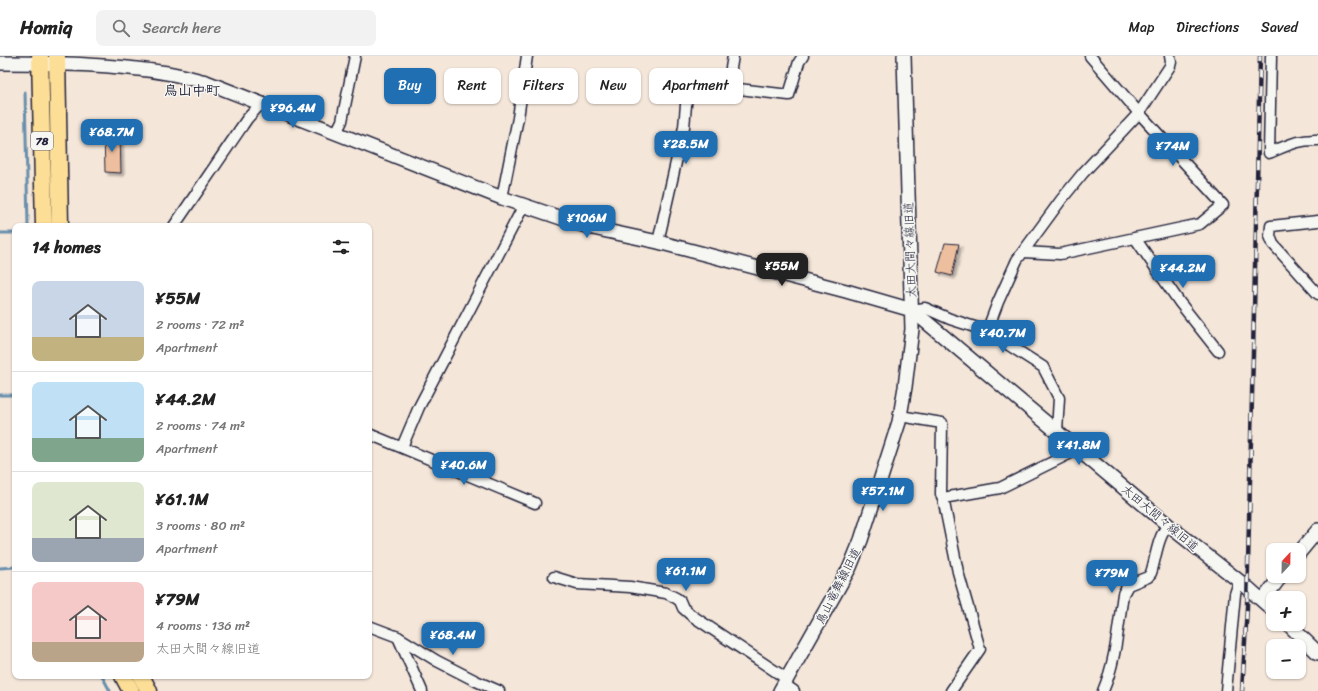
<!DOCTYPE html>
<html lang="en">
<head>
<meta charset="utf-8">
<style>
	body { margin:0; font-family:Sriracha,"Klee One",sans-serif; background:#f2f2f2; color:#222; height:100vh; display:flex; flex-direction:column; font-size:15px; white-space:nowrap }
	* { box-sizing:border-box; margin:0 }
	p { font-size:13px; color:#767676 }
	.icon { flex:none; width:22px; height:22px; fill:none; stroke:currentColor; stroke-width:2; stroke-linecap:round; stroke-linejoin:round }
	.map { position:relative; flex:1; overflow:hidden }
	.side { position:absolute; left:12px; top:167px; width:360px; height:456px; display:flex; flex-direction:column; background:#fff; border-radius:8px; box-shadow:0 1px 3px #0004 }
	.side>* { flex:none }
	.banner { position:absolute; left:384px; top:12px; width:380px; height:36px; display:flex; gap:8px }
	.needle { width:26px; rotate:22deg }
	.controls { position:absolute; left:1266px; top:487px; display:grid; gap:8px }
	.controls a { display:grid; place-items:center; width:40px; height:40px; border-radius:8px; background:#fff; box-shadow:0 1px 3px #0004; font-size:20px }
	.price { position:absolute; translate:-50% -34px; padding:0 9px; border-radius:8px; background:#1f6fb2; color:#fff; font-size:13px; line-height:26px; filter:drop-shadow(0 1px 2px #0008) }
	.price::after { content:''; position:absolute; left:50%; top:24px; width:12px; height:9px; margin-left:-6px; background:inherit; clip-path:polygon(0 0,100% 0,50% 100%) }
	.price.active { background:#222; color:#fff }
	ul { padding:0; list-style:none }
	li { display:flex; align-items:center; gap:12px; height:100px; padding:0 20px }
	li+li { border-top:1px solid #e0e0e0 }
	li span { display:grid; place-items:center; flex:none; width:112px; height:80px; border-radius:8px; color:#555 }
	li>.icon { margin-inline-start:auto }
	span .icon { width:48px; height:48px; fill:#fffc; stroke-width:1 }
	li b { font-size:17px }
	h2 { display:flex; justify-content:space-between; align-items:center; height:48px; padding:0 20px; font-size:17px }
	.pill { padding:0 14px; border-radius:8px; background:#fff; box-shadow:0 1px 3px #0004; font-size:14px; line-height:36px }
	.pill.active { background:#1f6fb2; color:#fff }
	header { display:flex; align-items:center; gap:24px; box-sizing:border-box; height:56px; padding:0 20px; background:#fff; border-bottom:1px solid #e0e0e0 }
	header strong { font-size:19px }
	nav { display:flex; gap:22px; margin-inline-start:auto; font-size:14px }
	.search { width:280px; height:36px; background:#f2f2f2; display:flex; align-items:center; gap:10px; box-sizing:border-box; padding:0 14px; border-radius:8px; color:#767676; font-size:15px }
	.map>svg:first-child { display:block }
</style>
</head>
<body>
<header>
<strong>Homiq</strong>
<div class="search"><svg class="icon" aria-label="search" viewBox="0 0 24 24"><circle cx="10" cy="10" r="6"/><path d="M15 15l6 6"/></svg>Search here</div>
<nav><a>Map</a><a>Directions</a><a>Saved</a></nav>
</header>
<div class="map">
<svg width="1318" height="635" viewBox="0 0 1318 635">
	<defs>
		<filter id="shadow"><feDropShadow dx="3" dy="3" stdDeviation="1" flood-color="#0004"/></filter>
	</defs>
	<rect width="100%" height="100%" fill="#f4e6d9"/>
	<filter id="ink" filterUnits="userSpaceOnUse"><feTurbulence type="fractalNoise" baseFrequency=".025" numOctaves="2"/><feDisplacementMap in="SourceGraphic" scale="8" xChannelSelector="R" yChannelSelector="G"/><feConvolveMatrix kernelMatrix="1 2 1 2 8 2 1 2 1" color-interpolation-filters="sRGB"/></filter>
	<g filter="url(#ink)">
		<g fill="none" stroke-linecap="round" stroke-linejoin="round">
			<g stroke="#698fad" stroke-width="3">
				<path d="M 25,36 L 28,170"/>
				<path d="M 0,177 L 15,177"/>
				<path d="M 0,339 L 15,339"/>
				<path d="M 0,512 L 15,511"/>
				<path d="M 102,620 L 110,635"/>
			</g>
		</g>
		<g fill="#eebf9e" stroke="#22223b" filter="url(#shadow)">
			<path d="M 104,76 L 120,78 L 121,117 L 105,116 Z"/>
			<path d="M 945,187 L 959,188 L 952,220 L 937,216 Z"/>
		</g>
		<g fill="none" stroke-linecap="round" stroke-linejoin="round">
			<defs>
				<g id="minor">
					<path d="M 1271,0 L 1269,97 C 1286,90 1299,83 1318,84"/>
					<path d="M 730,18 L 733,0"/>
					<path d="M 336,77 L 342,65 L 355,0"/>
					<path d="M 502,142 L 518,62 L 527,0"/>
					<path d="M 1318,165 L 1271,170 L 1270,180 L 1273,188 L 1318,238"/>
					<path d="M 174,170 L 247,63 L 257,52 L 259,47"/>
					<path d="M 1135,182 L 1180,247 L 1218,295"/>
					<path d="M 658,186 L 684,71 L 688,27 L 789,39 L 799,6 L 803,0"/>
					<path d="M 1023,196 L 1060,198 L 1200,168 L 1223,149 L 1139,57 L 1090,0"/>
					<path d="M 912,254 L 925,252 L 950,263 L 987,275 L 1043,311 L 1059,342 L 1057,375"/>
					<path d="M 987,275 L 998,246 L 1017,204 L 1061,144 L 1083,117 L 1139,57 L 1170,10 L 1171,6 L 1170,0"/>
					<path d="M 900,360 L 942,367 L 941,438 L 943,442"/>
					<path d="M 369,378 L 535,447"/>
					<path d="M 402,391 L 419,351 L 524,149"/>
					<path d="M 554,521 L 577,528 L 630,531 L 666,537 L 676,542 L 680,545 L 683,552 L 691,559 L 787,623"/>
					<path d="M 369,570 L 398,581 L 437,605 L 476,625 L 499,635"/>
					<path d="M 398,581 L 422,635"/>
					<path d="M 784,628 L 794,635"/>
					<path d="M 951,635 L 980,593 L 958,516 L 943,442 L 1000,432 L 1079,393"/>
					<path d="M 1103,635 C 1116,605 1118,571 1123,538 L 1128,529 L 1148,521 L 1151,517 C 1156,502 1157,482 1168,469"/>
					<path d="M 1226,635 L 1235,538 L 1239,526"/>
				</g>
				<g id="tertiary">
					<path d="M 0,7 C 56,7 112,8 167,17 C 180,19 193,23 206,26 L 502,142 L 567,164 L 593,172 L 658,186 L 846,235 L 912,254 L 1168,469 L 1248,532 L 1273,554"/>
					<path d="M 1299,497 L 1318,474"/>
					<path d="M 1263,544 L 1281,520"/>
					<path d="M 1288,568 L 1318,597"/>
					<path d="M 780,635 L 850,511 L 861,484 L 899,366 L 905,331 L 912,273 L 904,0"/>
				</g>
				<g id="primary">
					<path d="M 40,0 L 44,170"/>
					<path d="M 57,0 L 60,170"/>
					<path d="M 123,620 L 131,635"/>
					<path d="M 141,620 L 149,635"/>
				</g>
			</defs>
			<use href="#minor" stroke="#22223b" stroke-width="13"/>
			<use href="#tertiary" stroke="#22223b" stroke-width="16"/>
			<use href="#primary" stroke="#22223b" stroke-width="19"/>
			<use href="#minor" stroke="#f6f6f2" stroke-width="10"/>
			<use href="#tertiary" stroke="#f6f6f2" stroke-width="13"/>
			<use href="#primary" stroke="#fdde96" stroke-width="16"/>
			<defs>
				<path id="rail" d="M 1242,635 L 1247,551 L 1260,0"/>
			</defs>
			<use href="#rail" stroke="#22223b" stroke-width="4.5"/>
			<use href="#rail" stroke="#f6f6f2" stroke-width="3" stroke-dasharray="9" stroke-linecap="butt"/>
		</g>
	</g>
	<g text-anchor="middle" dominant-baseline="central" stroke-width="3" stroke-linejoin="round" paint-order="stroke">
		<rect fill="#f6f6f2" stroke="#626272" stroke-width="1" x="31" y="76" width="22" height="18" rx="3"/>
		<g font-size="11" font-weight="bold" fill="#22223b">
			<text x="42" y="85">78</text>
		</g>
		<g font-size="12" fill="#22223b" stroke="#f6f6f2">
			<text transform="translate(910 194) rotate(-92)">太田大間々線旧道</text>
			<text transform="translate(1160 462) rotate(40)">太田大間々線旧道</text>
			<text transform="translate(838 530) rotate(-63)">鳥山竜舞線旧道</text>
		</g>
		<g font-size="14" font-weight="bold" fill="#22223b" stroke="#f6f6f2">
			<text x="192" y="34">鳥山中町</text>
		</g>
	</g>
</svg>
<div class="controls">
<a><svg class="needle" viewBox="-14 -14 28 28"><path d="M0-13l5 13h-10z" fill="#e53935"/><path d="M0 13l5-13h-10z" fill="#767676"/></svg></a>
<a>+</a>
<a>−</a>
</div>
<b class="price" style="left:293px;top:73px">¥96.4M</b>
<b class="price" style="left:112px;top:97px">¥68.7M</b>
<b class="price" style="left:686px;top:109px">¥28.5M</b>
<b class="price" style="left:1173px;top:111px">¥74M</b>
<b class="price" style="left:587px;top:183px">¥106M</b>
<b class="price active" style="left:782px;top:231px">¥55M</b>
<b class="price" style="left:1183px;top:233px">¥44.2M</b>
<b class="price" style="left:1003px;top:298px">¥40.7M</b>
<b class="price" style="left:1079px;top:410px">¥41.8M</b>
<b class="price" style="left:464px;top:430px">¥40.6M</b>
<b class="price" style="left:883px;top:456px">¥57.1M</b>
<b class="price" style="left:686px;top:536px">¥61.1M</b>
<b class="price" style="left:1112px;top:538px">¥79M</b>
<b class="price" style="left:453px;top:600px">¥68.4M</b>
<div class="banner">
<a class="pill active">Buy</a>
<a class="pill">Rent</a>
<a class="pill">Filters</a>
<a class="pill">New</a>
<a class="pill">Apartment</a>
</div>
<section class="side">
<h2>14 homes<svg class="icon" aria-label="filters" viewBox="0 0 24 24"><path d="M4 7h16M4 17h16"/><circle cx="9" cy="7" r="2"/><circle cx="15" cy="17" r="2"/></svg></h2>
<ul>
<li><span style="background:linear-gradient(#c9d6e8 70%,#c2b280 0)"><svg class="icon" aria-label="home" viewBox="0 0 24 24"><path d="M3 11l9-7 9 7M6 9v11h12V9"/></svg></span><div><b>¥55M</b><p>2 rooms · 72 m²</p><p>Apartment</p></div></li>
<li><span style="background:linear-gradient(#bfe0f5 70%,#7fa58c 0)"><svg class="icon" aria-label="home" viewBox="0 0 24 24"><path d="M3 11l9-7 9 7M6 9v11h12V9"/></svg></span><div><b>¥44.2M</b><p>2 rooms · 74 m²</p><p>Apartment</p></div></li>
<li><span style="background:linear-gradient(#dfe7d0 70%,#9aa5b1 0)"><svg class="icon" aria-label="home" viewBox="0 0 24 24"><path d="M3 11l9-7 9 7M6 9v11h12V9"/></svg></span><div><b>¥61.1M</b><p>3 rooms · 80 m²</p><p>Apartment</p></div></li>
<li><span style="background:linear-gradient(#f6c9c9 75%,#b9a48a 0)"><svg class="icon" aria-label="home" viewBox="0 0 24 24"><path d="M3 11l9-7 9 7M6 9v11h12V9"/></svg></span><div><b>¥79M</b><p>4 rooms · 136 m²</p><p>太田大間々線旧道</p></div></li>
</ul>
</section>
</div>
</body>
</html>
